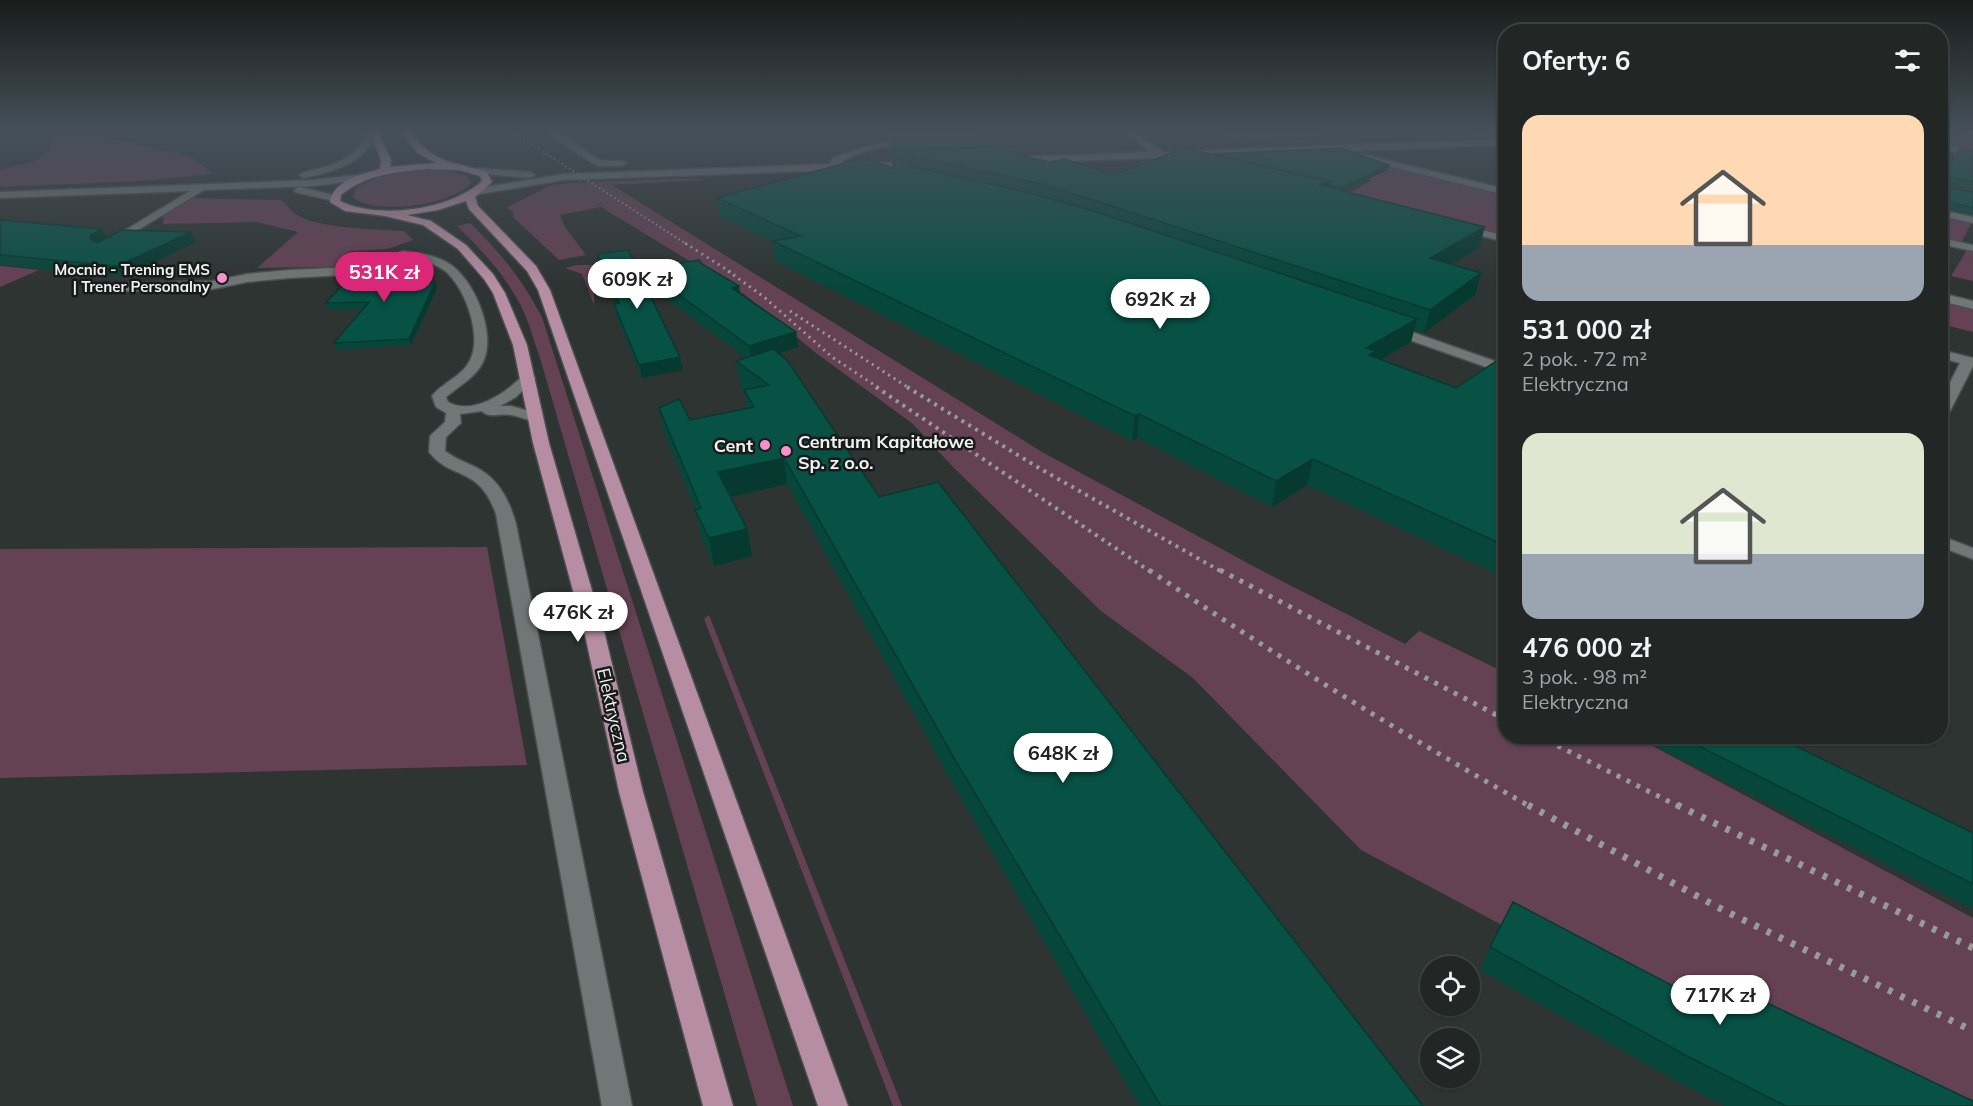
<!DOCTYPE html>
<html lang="pl">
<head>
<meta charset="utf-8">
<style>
	body { margin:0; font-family:Mulish,sans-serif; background:#2a2f2e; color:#f1f3f6; height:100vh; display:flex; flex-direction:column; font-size:22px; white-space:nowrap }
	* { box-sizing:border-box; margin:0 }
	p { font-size:20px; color:#a2a5a7 }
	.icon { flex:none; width:33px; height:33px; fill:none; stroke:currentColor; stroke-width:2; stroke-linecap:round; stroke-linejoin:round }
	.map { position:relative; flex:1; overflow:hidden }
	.drawer { position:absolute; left:1498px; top:24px; width:450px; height:720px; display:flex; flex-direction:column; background:#222726; border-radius:24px; box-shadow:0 2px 4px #0004,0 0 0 2px #3f4443 }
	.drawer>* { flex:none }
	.fabs { position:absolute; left:1420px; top:956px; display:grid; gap:12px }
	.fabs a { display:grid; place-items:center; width:60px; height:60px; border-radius:50%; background:#222726; box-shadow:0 2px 4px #0004,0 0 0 2px #3f4443; font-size:30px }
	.price { position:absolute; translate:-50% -51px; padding:0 14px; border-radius:21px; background:#fff; color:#222; font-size:20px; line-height:39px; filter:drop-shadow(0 2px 3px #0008) }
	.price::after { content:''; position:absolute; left:50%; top:36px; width:18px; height:14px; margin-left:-9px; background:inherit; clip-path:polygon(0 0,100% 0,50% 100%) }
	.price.active { background:#db2777; color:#fff }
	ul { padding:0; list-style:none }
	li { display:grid; align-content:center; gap:12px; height:318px; padding:0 24px }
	li span { display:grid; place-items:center; height:186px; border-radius:18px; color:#555 }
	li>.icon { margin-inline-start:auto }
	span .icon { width:108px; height:108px; fill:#fffc; stroke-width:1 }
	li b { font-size:26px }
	h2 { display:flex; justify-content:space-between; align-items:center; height:72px; padding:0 24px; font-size:26px }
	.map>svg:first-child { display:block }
</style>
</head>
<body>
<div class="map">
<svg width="1973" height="1106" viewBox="0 0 1973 1106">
	<rect width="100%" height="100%" fill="#2e3432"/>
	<g fill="#654154">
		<path d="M 72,133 L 135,143 L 193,158 L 213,174 L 141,181 L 0,187 L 0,170 L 35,161 L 50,150 L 51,140 Z"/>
		<path d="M 1941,134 L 1973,136 L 1973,150 L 1941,145 Z"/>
		<path d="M 1345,154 L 1506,194 L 1506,236 L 1343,197 L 1372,180 L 1280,157 Z"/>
		<path d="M 438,170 L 466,175 L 471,183 C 455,204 373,217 353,197 L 356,188 C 380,173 411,170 438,170 Z"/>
		<path d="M 692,178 L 705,180 L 612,185 L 1042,452 L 1268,574 L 1405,644 L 1419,631 L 1506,673 L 1506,736 L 1636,737 L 1973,918 L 1973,1106 L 1916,1106 L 1502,925 L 1361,850 L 1193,678 L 1101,611 L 954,468 L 913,424 L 816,353 L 744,294 L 601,207 L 560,215 L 565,227 L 586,255 L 559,260 L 513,217 L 513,211 L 506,208 L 551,185 L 581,182 Z"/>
		<path d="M 194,198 L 281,200 C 287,204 289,209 294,213 C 314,229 378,229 404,231 L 413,240 L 387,249 L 351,251 L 344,254 L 370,266 L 257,268 L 298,232 L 257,222 L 163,224 L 164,215 Z"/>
		<path d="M 1941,215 L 1972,221 L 1961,243 L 1941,239 Z"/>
		<path d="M 470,223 C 502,254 521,278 542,317 L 793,1106 L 757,1106 L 540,358 C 534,341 529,322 521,306 C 505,275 482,250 457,226 Z"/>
		<path d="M 1967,250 L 1973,250 L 1973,281 L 1951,276 Z"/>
		<path d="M 577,265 L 594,265 L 594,305 L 582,274 L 565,268 Z"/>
		<path d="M 0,266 L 39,270 L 0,287 Z"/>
		<path d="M 1941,299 L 1973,307 L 1973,332 L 1941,324 Z"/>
		<path d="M 487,547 L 527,765 L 0,778 L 0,549 Z"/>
		<path d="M 709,615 L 902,1106 L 893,1106 L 704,619 Z"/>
	</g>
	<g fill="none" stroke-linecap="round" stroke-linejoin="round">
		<defs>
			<g id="minor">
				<path d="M 370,132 L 377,134 C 360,166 337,170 304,178 L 299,175 C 305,171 314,170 321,168 C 344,162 358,152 370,132 Z"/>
				<path d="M 545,132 C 564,130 582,151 599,159 C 608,164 619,157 627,163 L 622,166 L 597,166 Z"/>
				<path d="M 951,132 L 976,132 L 972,135 C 945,138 856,145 840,164 L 920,162 L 922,164 L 917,167 L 564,180 L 479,194 L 474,191 L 479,188 L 564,174 L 830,164 L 833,158 C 871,143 911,136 951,132 Z"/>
				<path d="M 1127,132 L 1136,132 L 1163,152 L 1506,139 L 1506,145 L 1013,163 L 1008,160 L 1013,157 L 1150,152 Z"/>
				<path d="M 1961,132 L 1973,132 L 1973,135 Z"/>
				<path d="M 1941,144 L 1973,150 L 1973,156 L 1941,150 Z"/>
				<path d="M 1354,152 L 1506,189 L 1506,195 L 1351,157 L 1349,155 Z"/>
				<path d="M 479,168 L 530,172 L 535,175 L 530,178 L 476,173 L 476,169 Z"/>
				<path d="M 365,174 L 370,177 L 368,179 L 313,186 L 204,190 L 113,245 L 109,244 L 109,240 L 190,191 L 0,198 L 0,192 L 313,180 Z"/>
				<path d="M 299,187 L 338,196 L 339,198 L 334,201 L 295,192 L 294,190 Z"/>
				<path d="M 1941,210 L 1973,217 L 1973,223 L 1941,216 Z"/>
				<path d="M 1458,224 L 1506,236 L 1506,242 L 1454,229 L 1453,227 Z"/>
				<path d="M 1941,238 L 1973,245 L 1973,251 L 1941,244 Z"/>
				<path d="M 404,251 C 419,253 435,255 448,263 C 474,278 497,334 483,362 C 476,377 459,386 446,397 L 448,402 C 472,416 507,393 523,375 L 533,375 L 535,378 L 516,397 L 500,406 L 511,406 L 540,414 L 543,417 L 540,420 C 530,423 521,416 511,415 C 500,413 489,419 482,411 L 460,414 L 461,423 L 446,437 L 445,451 C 455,459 468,463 479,469 C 500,481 510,502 516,524 L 632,1106 L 602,1106 L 496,514 C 479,465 452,481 429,452 L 430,436 L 445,422 L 446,413 L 436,407 L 432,396 C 442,383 461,377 469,362 C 484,338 465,286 444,270 C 431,261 415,260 400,256 L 400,252 Z"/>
				<path d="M 378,266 L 382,267 L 382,273 L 289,278 L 247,282 L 213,289 L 124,291 L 118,287 L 124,283 L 213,281 L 247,274 L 289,270 Z"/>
				<path d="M 1941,293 L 1973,301 L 1973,309 L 1941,301 Z"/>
				<path d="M 1389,324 L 1506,365 L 1506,374 L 1384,331 L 1382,328 L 1384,325 Z"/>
				<path d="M 1941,350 L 1973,358 L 1973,366 L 1948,415 L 1941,419 L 1941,400 L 1960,363 L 1941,358 Z"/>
				<path d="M 1941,536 L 1973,548 L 1973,559 L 1941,547 Z"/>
			</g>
			<path id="major" d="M 370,132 L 378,132 L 391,160 L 390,167 L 436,163 L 417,153 L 402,132 L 410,132 C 435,164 451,161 487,172 L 492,182 L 475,197 L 478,206 L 536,266 L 550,290 L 848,1106 L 818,1106 L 538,290 L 527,271 L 469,209 L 466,201 L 438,210 L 407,215 L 431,221 L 466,245 L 493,274 L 505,293 L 527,345 L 549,443 L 605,635 L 643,792 L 733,1106 L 703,1106 L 619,792 L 585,635 L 533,443 L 513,345 L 493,293 L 484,279 L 458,249 L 423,225 L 385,216 L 345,211 L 330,202 C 333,181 362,174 380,169 L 381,160 ZM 428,169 L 459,170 L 480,176 L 482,181 C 451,210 378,220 340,201 L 341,195 C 366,174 397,172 428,169 Z"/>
		</defs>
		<use href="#minor" stroke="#4a4f4e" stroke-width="3"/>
		<use href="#major" stroke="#4a4f4e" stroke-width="3"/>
		<use href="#minor" fill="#717776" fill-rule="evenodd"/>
		<use href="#major" fill="#b78da4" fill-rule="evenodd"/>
		<path stroke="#979c9b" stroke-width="2" stroke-dasharray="1.5 3" stroke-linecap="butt" d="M 512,132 L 688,245"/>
		<g stroke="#979c9b" stroke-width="3" stroke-dasharray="2 4.5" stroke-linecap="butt">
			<path d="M 685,243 L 735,275"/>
			<path d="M 728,271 L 764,297 L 832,357 L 879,388"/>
			<path d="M 790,311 L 909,388"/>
		</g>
		<g stroke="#979c9b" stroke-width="4" stroke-dasharray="3 5" stroke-linecap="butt">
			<path d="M 876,387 L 1151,572"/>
			<path d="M 907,387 L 1039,468 L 1222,572"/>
		</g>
		<g stroke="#979c9b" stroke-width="5" stroke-dasharray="4 7" stroke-linecap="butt">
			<path d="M 1149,570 C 1273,654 1400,733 1531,807"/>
			<path d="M 1220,570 L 1506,720"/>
			<path d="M 1538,736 L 1680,807"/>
		</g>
		<g stroke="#979c9b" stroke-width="7" stroke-dasharray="4.5 9" stroke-linecap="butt">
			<path d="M 1528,805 L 1723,910 L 1973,1031"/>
			<path d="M 1677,805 L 1973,948"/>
		</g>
	</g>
	<g fill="#07463b" fill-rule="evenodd">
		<path d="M 1214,132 L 1332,132 L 1330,132 L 1329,137 L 1315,144 L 1231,147 L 1232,141 L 1237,140 L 1214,134 Z"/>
		<path d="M 1468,132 L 1506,132 L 1506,137 L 1479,138 Z"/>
		<path d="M 890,139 L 1020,154 L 1031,158 L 1113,175 L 1213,154 L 1389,165 L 1387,170 L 1344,191 L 1479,248 L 1451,264 L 1481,273 L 1475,295 L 1424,333 L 1414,330 L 1411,342 L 1381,360 L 1456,388 L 1506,359 L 1506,578 L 1307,485 L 1272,507 L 1137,438 L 1132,441 L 775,261 L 773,242 L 720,217 L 717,198 L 893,168 ZM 900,159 L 907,159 L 907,164 Z"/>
		<path d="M 1497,139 L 1506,139 L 1506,155 L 1494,148 Z"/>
		<path d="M 1973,151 L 1973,189 L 1943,183 L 1944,187 L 1973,192 L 1973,215 L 1942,208 L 1941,174 Z"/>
		<path d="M 0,220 L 107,238 L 191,232 L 196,242 L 123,277 L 0,265 Z"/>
		<path d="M 597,254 L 680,357 L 683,370 L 642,378 L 617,317 L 614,304 L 617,304 L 600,266 Z"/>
		<path d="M 425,266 L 427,272 L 418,283 L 435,282 L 437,288 L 411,345 L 336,350 L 334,343 L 363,309 L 328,310 L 326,303 Z"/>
		<path d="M 644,269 L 739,286 L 740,294 L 796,332 L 798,347 L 779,353 L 879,497 L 1423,1106 L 1139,1106 L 955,788 L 787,484 L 731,497 L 747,529 L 752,556 L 714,566 L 701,537 L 696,510 L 664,433 L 659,408 L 690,420 L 747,409 L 744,390 L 745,390 L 740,385 L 736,361 L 746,358 L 647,284 Z"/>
		<path d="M 1648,736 L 1775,736 L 1973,833 L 1973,909 L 1646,741 Z"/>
		<path d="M 1490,947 L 1707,1004 L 1723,982 L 1973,1106 L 1725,1106 L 1671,1078 L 1480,970 Z"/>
	</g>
	<g fill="#063930">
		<path d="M 889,132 L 930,132 L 889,139 Z"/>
		<path d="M 1325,132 L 1332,132 L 1330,132 L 1329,137 L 1315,144 L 1316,138 Z"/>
		<path d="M 1389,165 L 1387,170 L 1340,193 L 1341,188 Z"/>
		<path d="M 1329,181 L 1325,200 L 1320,185 Z"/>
		<path d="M 1485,227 L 1479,248 L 1425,280 L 1430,258 Z"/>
		<path d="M 102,229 L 107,239 L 95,246 L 91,240 L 90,236 Z"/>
		<path d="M 191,232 L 196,242 L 123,277 L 117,266 Z"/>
		<path d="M 425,266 L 427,272 L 413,290 L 411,284 Z"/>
		<path d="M 1481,273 L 1475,295 L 1424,333 L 1430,310 Z"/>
		<path d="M 435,282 L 437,288 L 411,345 L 409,339 Z"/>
		<path d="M 739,286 L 741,301 L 732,288 Z"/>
		<path d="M 1417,319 L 1411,342 L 1373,364 L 1366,348 Z"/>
		<path d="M 796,332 L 798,347 L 752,362 L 749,346 Z"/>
		<path d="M 680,357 L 683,370 L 642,378 L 639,365 Z"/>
		<path d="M 1139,414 L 1137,438 L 1132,441 L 1135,416 Z"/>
		<path d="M 784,458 L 787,484 L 722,499 L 718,472 Z"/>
		<path d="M 1313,459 L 1307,485 L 1272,507 L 1276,481 Z"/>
		<path d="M 747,529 L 752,556 L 714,566 L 709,538 Z"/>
	</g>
	<g fill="#085145" stroke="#063930" stroke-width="1.5">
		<path d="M 945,132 L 953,132 L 999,147 L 891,151 L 890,139 Z"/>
		<path d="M 1227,132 L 1329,132 L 1316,138 L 1232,141 L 1246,136 Z"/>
		<path d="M 1497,139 L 1506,139 L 1506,145 Z"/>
		<path d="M 1014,147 L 1020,154 L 1031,158 L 1050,162 L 1065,159 L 1113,175 L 1185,148 L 1329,181 L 1320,185 L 1485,227 L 1430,258 L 1481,273 L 1430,310 L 1109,205 L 1034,182 L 920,158 L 907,150 Z"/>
		<path d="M 1341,148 L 1389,165 L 1341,188 L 1328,185 L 1329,181 L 1213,154 Z"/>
		<path d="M 1961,149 L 1973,151 L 1973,182 L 1945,176 L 1942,179 L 1944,187 L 1973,192 L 1973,208 L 1945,201 L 1942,203 L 1942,209 L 1941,211 L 1941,174 Z"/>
		<path d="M 893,156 L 913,167 L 1026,192 L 1100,213 L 1417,319 L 1366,348 L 1376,351 L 1369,355 L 1456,388 L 1502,357 L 1506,359 L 1506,546 L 1313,459 L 1276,481 L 1139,414 L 1135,416 L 773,241 L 801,236 L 717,198 L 864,158 L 894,168 Z"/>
		<path d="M 0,220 L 102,229 L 90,236 L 91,240 L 97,243 L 122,230 L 191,232 L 117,266 L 0,255 Z"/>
		<path d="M 628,250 L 680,357 L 639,365 L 614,304 L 619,303 L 597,254 Z"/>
		<path d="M 699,260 L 702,264 L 739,286 L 732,288 L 796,332 L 749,346 L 644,269 Z"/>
		<path d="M 425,266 L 411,284 L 435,282 L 409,339 L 334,343 L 369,302 L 326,303 L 356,270 Z"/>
		<path d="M 773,349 L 787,360 L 879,497 L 938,482 L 1423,1106 L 1161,1106 L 954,758 L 784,458 L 718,472 L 747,529 L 709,538 L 695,510 L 701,508 L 659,408 L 679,399 L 690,420 L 754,407 L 744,390 L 769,385 L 736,361 Z"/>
		<path d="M 1679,736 L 1775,736 L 1973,833 L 1973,884 Z"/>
		<path d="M 1513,902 L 1711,1006 L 1723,982 L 1973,1101 L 1973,1106 L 1786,1106 L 1687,1056 L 1490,947 Z"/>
	</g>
	<linearGradient id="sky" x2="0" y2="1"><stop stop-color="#191d1c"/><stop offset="0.46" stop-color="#46505a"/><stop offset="1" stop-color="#46505a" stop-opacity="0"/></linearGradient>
	<rect width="1973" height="286" fill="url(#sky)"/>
	<g fill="#f890cb" stroke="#181b1a" stroke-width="2">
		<circle cx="222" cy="278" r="6"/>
		<circle cx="765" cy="445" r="6"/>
		<circle cx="786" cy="451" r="6"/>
	</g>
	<g text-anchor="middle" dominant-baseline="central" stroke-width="5" stroke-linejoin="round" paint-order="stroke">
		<g font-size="15" font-weight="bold" fill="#eef2f1" stroke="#181b1a" text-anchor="end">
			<text x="210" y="269">Mocnia - Trening EMS<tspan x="210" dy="17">| Trener Personalny</tspan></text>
		</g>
		<g font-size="18" font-weight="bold" fill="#eef2f1" stroke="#181b1a" text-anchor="start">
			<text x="798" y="441">Centrum Kapitałowe<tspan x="798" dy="21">Sp. z o.o.</tspan></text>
			<text x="753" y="445" text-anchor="end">Cent</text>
		</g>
		<g font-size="18" fill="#eef2f1" stroke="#181b1a">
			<text transform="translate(614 715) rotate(77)">Elektryczna</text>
		</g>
	</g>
</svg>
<div class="fabs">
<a><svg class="icon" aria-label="locate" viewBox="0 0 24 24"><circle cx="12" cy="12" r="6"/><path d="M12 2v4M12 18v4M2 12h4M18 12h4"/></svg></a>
<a><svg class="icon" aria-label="layers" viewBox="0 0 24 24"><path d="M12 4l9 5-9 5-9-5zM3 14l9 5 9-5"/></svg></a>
</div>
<b class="price active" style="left:384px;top:303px">531K zł</b>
<b class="price" style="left:637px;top:310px">609K zł</b>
<b class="price" style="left:1160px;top:330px">692K zł</b>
<b class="price" style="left:578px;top:643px">476K zł</b>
<b class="price" style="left:1063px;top:784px">648K zł</b>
<b class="price" style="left:1720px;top:1026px">717K zł</b>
<section class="drawer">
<h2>Oferty: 6<svg class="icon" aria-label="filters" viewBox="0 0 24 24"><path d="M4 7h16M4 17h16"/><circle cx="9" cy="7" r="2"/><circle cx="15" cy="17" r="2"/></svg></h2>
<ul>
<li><span style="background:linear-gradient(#ffd9b3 70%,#9aa5b1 0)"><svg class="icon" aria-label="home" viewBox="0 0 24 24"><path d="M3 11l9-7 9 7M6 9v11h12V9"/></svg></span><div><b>531 000 zł</b><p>2 pok. · 72 m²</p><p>Elektryczna</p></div></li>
<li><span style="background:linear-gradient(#dfe7d0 65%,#9aa5b1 0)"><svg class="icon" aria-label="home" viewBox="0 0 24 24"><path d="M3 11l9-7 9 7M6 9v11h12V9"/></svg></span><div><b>476 000 zł</b><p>3 pok. · 98 m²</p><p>Elektryczna</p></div></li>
</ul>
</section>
</div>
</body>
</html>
